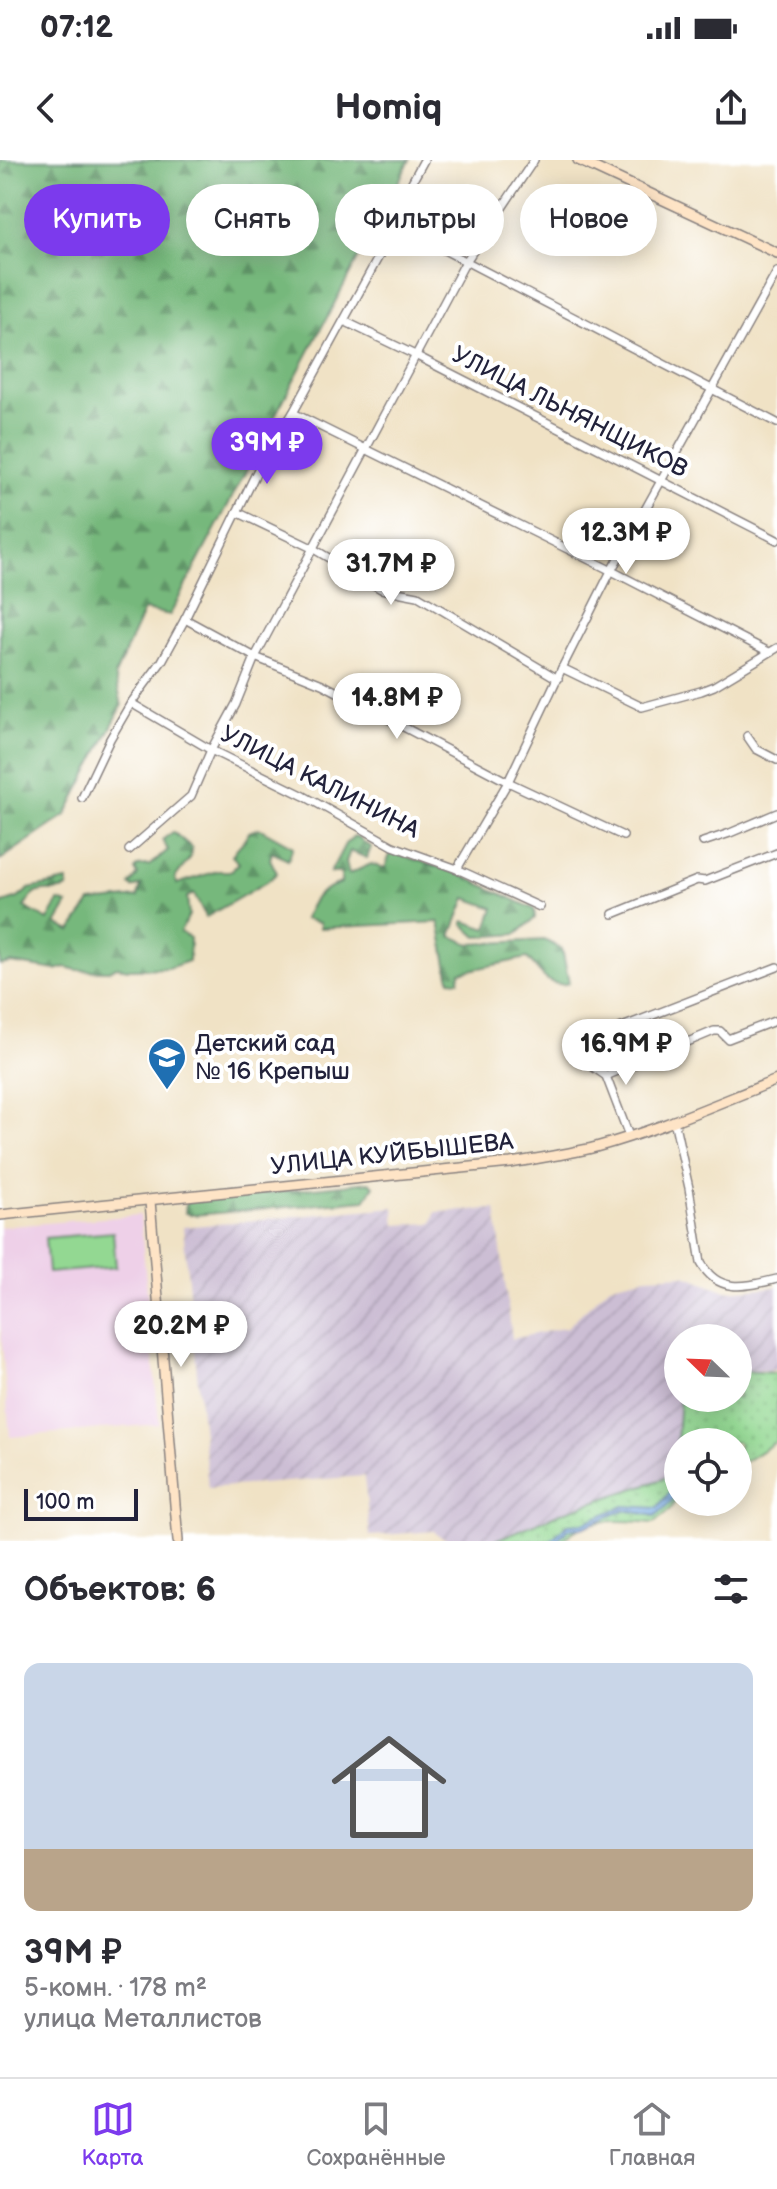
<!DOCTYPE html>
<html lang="ru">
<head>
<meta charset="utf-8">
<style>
	body { margin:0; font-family:"Balsamiq Sans",sans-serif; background:#f2f2f3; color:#2b2b33; height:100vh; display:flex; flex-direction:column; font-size:30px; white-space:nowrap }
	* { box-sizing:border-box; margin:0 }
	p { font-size:26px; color:#7c7c81 }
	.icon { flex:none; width:44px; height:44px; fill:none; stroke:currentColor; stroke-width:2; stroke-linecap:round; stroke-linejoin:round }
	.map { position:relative; height:1381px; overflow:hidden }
	.details { display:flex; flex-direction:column; background:#fff; flex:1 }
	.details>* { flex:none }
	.top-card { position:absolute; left:24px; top:24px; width:730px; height:72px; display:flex; gap:16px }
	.needle { width:52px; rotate:293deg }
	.controls { position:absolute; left:664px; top:1164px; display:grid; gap:16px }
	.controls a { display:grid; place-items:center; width:88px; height:88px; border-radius:50%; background:#fff; box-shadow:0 4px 20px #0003; font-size:40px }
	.scale { position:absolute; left:24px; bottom:20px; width:114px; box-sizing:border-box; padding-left:8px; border:4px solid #22223b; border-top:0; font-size:22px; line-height:28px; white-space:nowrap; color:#22223b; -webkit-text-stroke:6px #fff; paint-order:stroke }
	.price { position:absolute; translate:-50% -68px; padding:0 18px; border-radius:28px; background:#fff; color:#222; font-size:26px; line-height:52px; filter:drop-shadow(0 2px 4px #0008) }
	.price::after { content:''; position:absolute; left:50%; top:48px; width:24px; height:18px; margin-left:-12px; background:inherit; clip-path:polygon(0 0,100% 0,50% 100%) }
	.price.on { background:#7c3aed; color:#fff }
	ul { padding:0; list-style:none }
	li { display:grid; align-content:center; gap:16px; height:424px; padding:0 24px }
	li+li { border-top:2px solid #e1e1e2 }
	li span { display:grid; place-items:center; height:248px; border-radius:16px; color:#555 }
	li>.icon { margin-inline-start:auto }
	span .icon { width:144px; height:144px; fill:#fffc; stroke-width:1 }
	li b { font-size:34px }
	h2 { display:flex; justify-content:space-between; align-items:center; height:96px; padding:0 24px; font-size:34px }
	.pill { padding:0 28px; border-radius:36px; background:#fff; box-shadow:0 4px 20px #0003; font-size:28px; line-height:72px }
	.pill.on { background:#7c3aed; color:#fff }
	.status { display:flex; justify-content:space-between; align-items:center; height:56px; padding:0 40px; background:#fff; direction:ltr }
	.status svg { height:22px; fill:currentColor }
	header { display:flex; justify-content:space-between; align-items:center; height:104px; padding:0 24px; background:#fff; font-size:36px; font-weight:700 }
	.menu { display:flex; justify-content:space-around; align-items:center; height:112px; border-top:2px solid #e1e1e2; background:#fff; font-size:22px; color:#7c7c81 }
	.menu a { display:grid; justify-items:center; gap:4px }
	.menu .on { color:#7c3aed }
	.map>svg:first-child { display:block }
</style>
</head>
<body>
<div class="status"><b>07:12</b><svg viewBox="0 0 49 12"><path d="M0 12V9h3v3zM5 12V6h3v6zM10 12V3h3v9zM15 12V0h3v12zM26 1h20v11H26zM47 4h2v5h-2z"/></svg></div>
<header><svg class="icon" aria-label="back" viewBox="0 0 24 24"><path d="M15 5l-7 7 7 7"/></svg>Homiq<svg class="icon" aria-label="share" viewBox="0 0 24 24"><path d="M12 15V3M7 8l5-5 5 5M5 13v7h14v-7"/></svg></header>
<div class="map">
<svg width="777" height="1381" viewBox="0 0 777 1381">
	<defs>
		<pattern id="industrial-furrows" width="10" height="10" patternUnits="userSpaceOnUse" patternTransform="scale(2)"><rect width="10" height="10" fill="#ccbed4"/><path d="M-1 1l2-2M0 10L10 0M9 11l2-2" fill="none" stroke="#afa3b7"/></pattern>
		<pattern id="grass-dots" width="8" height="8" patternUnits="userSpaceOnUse" patternTransform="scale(2)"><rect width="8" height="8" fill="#93d892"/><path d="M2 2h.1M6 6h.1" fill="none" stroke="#7eb97f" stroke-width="1.8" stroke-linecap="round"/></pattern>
		<pattern id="forest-firs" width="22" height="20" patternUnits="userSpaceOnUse" patternTransform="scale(2)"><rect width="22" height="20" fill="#76b87c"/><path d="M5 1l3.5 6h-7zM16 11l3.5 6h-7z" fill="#609567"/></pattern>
		<pattern id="water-ripples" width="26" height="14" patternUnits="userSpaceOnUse" patternTransform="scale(2)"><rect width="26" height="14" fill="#74abe3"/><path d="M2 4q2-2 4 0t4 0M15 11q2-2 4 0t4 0" fill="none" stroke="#5f8bb9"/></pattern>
	</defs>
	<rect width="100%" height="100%" fill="#fff"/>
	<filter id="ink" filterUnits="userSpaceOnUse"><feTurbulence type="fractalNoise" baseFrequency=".0125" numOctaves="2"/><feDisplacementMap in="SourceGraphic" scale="16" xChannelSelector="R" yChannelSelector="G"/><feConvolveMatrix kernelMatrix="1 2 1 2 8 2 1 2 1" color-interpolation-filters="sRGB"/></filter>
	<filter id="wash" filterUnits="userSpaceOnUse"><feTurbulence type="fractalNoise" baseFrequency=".006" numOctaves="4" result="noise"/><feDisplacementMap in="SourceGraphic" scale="32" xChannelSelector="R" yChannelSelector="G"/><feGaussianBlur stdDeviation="1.8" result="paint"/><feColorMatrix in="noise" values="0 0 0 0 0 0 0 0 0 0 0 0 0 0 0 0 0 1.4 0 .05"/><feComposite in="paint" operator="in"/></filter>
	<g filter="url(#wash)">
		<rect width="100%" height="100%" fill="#f0e2c5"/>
		<path fill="#eed0e8" d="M 140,1055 L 159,1264 L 10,1277 L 0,1161 L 0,1067 Z"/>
		<path fill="url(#industrial-furrows)" d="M 394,1047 L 396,1065 L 433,1063 L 436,1052 L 496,1049 L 512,1179 L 567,1167 L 611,1125 L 647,1117 L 685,1115 L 726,1131 L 777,1127 L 777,1210 L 738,1211 L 738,1178 L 678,1178 L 678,1238 L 680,1238 L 675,1311 L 663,1319 L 563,1352 L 493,1381 L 451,1381 L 439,1376 L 434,1371 L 370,1376 L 364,1316 L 208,1328 L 183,1067 Z"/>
		<path fill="url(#grass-dots)" stroke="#5a7d66" stroke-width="2" d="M 738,1211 L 777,1213 L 777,1281 L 738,1306 L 738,1282 L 678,1282 L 678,1336 L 670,1350 L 654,1363 C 623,1361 585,1355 563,1381 L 493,1381 L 563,1352 L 663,1319 L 675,1311 L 680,1238 L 738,1238 Z"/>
		<g fill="url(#forest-firs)" stroke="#4c6d5c" stroke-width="2">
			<path d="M 0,0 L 410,0 L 170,455 L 144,450 L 115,515 L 122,546 L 66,655 L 0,700 Z"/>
			<path d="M 259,668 L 293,687 L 288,700 L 272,692 L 270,699 L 277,713 L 268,721 L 206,757 L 194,734 L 187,737 L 189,755 L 180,772 L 190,778 L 189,801 L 168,808 L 129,809 L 117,807 L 108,811 L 77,810 L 65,807 L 56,810 L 11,803 L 0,805 L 0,744 L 18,738 L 29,729 L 67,721 L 68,728 C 46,737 42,720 24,747 L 48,760 L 59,741 L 68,744 L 56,764 L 71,771 L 91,742 L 138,737 L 141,725 L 133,728 L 130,725 L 138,715 L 135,710 L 138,706 L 150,705 L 168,690 L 162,680 L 173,672 L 192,688 L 190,698 L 175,718 L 177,724 L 217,711 L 231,711 L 239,703 L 232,696 C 236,686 246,682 249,672 Z"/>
			<path d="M 354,676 L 360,678 L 363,682 L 371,687 L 367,698 L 350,691 L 346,702 L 349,714 L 371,704 L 385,708 L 391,692 L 457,713 L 534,749 L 535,758 L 517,774 L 477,777 L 463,764 L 464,761 L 487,769 L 494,748 L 466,738 L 451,776 L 470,784 L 544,780 L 562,789 L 569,823 C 547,829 541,812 527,798 L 460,812 L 459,821 L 450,820 L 439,762 L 320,768 L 320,763 L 304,759 C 314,737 317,731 341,723 L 341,713 L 330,713 L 345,684 Z"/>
			<path d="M 369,1022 L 374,1026 L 365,1040 L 194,1055 L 185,1053 L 186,1042 Z"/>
		</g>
		<path fill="#93d892" stroke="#5a7d66" stroke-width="2" d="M 113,1072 L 116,1107 L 48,1113 L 45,1078 Z"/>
		<path fill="url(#water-ripples)" stroke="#4b668f" stroke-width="2" d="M 678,1322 C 678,1338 667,1347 655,1356 L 624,1350 L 582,1368 L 568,1369 L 556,1381 L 550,1381 L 567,1364 L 583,1363 L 624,1346 L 657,1348 Z"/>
	</g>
	<g filter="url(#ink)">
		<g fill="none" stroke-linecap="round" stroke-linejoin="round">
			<defs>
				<g id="street">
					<path d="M 396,65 L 777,263"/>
					<path d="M 344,161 L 415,195 L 777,380"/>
					<path d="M 293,253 L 606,408 L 769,492"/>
					<path d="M 237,352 L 312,388 L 381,429 L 418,436 L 558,519"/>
					<path d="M 185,459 L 255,497 L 322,524 L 508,622 L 623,676"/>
					<path d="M 562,508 L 642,547 L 701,531 L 714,526 L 777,488"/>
					<path d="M 131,543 L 211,590 L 304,636 L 393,686 L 457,709 L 540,747"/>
					<path d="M 747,576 L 756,589 L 777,600"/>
					<path d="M 82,638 L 110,579 L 131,543 L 162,501 L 185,459 L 261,303 L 293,253 L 396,65 L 412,22 L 424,0"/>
					<path d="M 703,682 L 730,673 L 777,653"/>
					<path d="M 129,690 L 191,636 L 211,590 L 236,544 L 255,497 L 465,103 L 534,0"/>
					<path d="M 457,709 L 508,622 L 562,508 L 611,411 L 777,112"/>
					<path d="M 613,754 L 697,720 L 705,721 L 777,693"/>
					<path d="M 606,916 L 714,871 L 720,871 L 728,879 L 777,860"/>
					<path d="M 674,960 L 689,1028 L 701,1103 C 719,1135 747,1126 777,1119"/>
					<path d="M 629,976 L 606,916 L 593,907 L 587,894 L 591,879 L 777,807"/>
				</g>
				<g id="secondary">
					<path d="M 578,0 L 777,93"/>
					<path d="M 150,1041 L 178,1381"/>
					<path d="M 0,1055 L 511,1003 C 540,998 568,994 596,987 C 658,970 718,943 777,920"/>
				</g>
			</defs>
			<use href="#street" stroke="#898280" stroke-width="10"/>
			<use href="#secondary" stroke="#898280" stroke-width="12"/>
			<use href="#street" stroke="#fff" stroke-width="7"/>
			<use href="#secondary" stroke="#fee4c6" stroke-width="9"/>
		</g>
	</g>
	<defs>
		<symbol id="school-pin" viewBox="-11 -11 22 30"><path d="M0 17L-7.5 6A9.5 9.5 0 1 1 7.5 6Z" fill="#1f6fb2" stroke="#fff"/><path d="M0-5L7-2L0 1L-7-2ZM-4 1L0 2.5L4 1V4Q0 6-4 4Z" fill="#fff"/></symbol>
	</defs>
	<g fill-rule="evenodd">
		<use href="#school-pin" x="145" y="875" width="44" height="60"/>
	</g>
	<g text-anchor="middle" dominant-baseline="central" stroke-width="8" stroke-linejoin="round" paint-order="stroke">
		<g font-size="24" fill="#22223b" stroke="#fff">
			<text transform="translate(570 252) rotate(27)">УЛИЦА ЛЬНЯНЩИКОВ</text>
			<text transform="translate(320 622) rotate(27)">УЛИЦА КАЛИНИНА</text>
			<text transform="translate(392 994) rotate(-6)">УЛИЦА КУЙБЫШЕВА</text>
		</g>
		<g font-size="24" fill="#22223b" stroke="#fff" text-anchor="start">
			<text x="195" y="883">Детский сад<tspan x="195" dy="28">№ 16 Крепыш</tspan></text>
		</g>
	</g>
</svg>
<div class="controls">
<a><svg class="needle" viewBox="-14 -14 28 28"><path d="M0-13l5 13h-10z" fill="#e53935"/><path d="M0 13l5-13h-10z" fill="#7c7c81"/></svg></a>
<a><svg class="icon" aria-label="locate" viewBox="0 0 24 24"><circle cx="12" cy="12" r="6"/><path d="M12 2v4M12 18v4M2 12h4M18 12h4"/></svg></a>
</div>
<div class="scale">100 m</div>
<b class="price on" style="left:267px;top:326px">39M ₽</b>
<b class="price" style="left:626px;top:416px">12.3M ₽</b>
<b class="price" style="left:391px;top:447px">31.7M ₽</b>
<b class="price" style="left:397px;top:581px">14.8M ₽</b>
<b class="price" style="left:626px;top:927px">16.9M ₽</b>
<b class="price" style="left:181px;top:1209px">20.2M ₽</b>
<div class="top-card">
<a class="pill on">Купить</a>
<a class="pill">Снять</a>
<a class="pill">Фильтры</a>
<a class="pill">Новое</a>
</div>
</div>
<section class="details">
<h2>Объектов: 6<svg class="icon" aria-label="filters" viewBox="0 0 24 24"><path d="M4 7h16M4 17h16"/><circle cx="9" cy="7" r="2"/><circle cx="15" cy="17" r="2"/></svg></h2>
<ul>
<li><span style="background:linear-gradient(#c9d6e8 75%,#b9a48a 0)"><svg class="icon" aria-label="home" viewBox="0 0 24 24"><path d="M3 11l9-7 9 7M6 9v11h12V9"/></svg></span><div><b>39M ₽</b><p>5-комн. · 178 m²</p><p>улица Металлистов</p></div></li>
</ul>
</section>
<nav class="menu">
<a class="on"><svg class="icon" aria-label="map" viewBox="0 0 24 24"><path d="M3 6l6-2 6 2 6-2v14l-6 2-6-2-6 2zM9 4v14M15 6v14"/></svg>Карта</a>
<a><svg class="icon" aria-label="saved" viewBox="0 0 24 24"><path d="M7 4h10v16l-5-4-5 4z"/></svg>Сохранённые</a>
<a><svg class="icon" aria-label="home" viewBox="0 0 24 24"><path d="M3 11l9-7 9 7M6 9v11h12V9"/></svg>Главная</a>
</nav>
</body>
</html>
